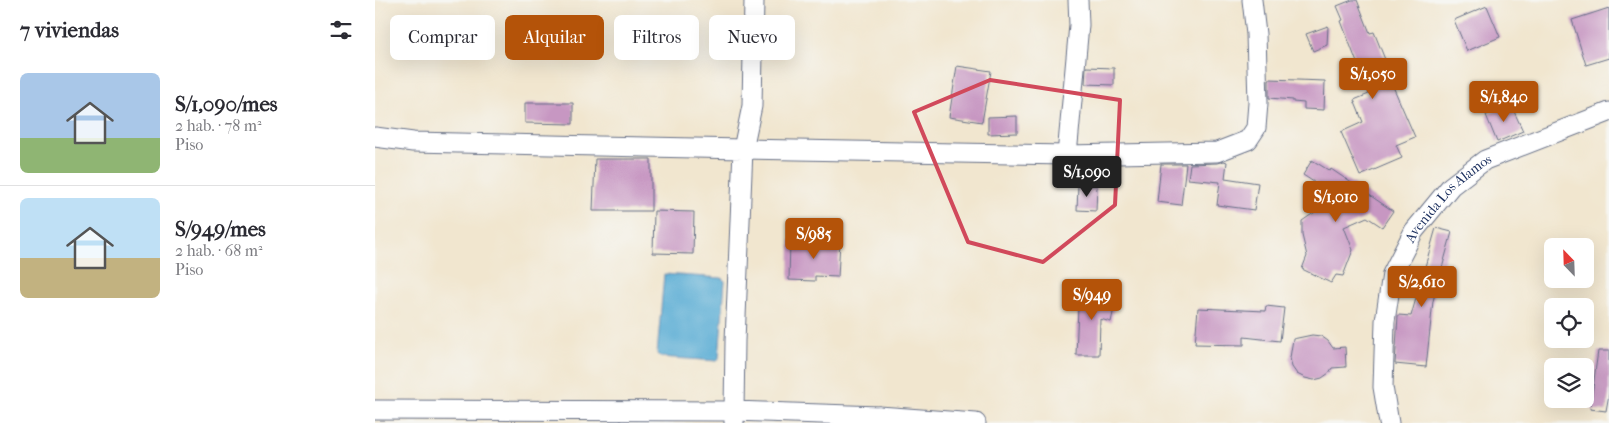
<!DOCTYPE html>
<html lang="es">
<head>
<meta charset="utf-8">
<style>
	body { margin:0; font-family:"IM FELL French Canon",serif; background:#f7f7f7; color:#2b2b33; height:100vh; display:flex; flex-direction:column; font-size:19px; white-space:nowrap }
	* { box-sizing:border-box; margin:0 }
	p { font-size:16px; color:#7c7c81 }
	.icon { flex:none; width:28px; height:28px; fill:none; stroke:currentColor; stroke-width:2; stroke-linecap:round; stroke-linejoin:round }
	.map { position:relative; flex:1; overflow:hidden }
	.drawer { display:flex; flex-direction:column; background:#fff; width:375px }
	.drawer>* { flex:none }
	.hud { position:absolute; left:15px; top:15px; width:475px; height:45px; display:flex; gap:10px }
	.needle { width:32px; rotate:337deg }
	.controls { position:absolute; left:1169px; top:238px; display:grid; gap:10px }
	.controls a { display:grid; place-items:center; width:50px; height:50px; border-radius:8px; background:#fff; box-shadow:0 5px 20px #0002; font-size:25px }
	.price { position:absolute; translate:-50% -42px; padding:0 11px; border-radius:5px; background:#b45309; color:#fff; font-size:16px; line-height:32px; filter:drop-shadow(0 1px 2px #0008) }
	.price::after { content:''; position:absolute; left:50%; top:30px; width:15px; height:11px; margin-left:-8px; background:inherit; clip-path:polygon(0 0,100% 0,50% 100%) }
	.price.active { background:#222; color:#fff }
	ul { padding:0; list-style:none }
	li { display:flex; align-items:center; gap:15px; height:125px; padding:0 20px }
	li+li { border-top:1px solid #e1e1e2 }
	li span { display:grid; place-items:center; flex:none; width:140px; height:100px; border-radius:8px; color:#555 }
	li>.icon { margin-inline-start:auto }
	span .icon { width:60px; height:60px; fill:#fffc; stroke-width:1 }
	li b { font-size:21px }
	h2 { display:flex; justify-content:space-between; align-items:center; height:60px; padding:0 20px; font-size:21px }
	.chip { padding:0 18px; border-radius:8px; background:#fff; box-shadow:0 5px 20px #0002; font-size:18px; line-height:45px }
	.chip.active { background:#b45309; color:#fff }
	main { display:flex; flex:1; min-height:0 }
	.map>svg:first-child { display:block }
</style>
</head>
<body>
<main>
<section class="drawer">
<h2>7 viviendas<svg class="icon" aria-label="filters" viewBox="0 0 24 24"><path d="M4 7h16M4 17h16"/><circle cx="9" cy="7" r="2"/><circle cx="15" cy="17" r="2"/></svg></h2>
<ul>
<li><span style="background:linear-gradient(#a9c7e8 65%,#8fb573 0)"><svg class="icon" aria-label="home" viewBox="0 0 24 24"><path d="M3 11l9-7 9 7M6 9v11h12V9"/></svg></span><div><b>S/1,090/mes</b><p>2 hab. · 78 m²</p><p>Piso</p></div></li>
<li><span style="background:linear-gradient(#bfe0f5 60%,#c2b280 0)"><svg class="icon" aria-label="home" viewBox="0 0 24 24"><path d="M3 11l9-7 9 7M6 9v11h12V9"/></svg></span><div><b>S/949/mes</b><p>2 hab. · 68 m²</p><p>Piso</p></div></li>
</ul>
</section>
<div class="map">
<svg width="1234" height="423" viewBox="0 0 1234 423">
	<rect width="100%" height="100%" fill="#f6f6f2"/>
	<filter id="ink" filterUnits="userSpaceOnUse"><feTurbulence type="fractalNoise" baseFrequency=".02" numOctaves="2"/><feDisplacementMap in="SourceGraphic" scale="10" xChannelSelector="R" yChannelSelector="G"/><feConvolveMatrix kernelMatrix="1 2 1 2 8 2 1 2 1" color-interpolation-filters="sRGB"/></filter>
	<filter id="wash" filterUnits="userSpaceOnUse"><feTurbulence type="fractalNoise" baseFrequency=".0096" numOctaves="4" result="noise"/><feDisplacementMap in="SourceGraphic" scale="20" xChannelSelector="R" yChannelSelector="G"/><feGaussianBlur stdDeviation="1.12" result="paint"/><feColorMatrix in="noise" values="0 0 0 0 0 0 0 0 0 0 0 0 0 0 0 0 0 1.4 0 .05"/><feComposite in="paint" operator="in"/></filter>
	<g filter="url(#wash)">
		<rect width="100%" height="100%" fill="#f1e6cf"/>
		<g fill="#58acd4" stroke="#3a6e99">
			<path d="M 178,35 L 178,52 L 142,52 L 142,37 Z"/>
			<path d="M 289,274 L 347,278 L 350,281 L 344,358 L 342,361 L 285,357 L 282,354 Z"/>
		</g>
		<g id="blocks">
			<g fill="#c797c2">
				<path d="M 977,0 L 982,0 L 995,33 L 999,32 L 1013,67 L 1010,68 L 1040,137 L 1021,145 L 1027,158 L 985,176 L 966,132 L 988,122 L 979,100 L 994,94 L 966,21 L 968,20 L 962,6 Z"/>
				<path d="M 1112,6 L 1125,37 L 1092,51 L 1079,20 Z"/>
				<path d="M 1234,8 L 1234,58 L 1211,65 L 1197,20 Z"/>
				<path d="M 953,26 L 952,45 L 938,51 L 931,34 Z"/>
				<path d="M 582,66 L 616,71 L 607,122 L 574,117 Z"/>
				<path d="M 711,67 L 739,68 L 739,85 L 710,84 Z"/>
				<path d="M 894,79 L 950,81 L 949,110 L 929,109 L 929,103 L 918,102 L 918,100 L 894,98 Z"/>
				<path d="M 150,103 L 198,103 L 198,124 L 150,123 Z"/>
				<path d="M 1136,105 L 1148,131 L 1122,142 L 1111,115 Z"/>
				<path d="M 642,116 L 642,133 L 613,134 L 613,117 Z"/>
				<path d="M 220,159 L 276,159 L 276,211 L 218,211 Z"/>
				<path d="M 937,160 L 955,171 L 956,169 L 1018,211 L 1007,227 L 992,217 L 969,227 L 978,250 L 968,276 L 961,275 L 956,283 L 927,269 L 932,256 L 927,235 L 927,221 L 962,197 L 928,175 Z"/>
				<path d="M 849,161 L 852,162 L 850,178 L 883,183 L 879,210 L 842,205 L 845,182 L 813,179 L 815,164 L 842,163 Z"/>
				<path d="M 786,164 L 811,164 L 806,205 L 782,202 Z"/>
				<path d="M 703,185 L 722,186 L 721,211 L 702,210 Z"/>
				<path d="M 279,211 L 319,212 L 318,254 L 278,253 Z"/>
				<path d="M 1061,228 L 1077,232 L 1058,301 L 1051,367 L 1020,364 L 1023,315 L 1036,316 Z"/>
				<path d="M 415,240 L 465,241 L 463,277 L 440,276 L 440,281 L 414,280 Z"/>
				<path d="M 707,290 L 741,299 L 736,322 L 725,319 L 724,355 L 701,355 L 703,307 Z"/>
				<path d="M 891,306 L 909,308 L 905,341 L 869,337 L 869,345 L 820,344 L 823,308 L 890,311 Z"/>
				<path d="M 937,335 L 946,336 L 953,341 L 958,348 L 970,347 L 971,367 L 957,368 L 954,373 L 947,378 L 939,380 L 930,378 L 922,374 L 917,367 L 915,358 L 918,339 Z"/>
				<path d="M 1223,351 L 1234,351 L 1234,394 L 1231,411 L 1215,409 Z"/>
			</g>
		</g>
	</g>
	<g filter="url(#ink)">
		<use href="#blocks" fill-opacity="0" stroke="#666f86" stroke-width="1"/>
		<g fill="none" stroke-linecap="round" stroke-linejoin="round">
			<defs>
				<g id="minor">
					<path d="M 379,0 L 377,106 L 368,149 L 692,155 L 842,152 L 873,140 L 881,128 L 883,103 L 881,34 L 877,0"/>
					<path d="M 0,137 L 38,142 L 368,149 L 360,341 L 359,411 L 504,416 L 501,423"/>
					<path d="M 692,155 L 704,25 L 703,0"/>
					<path d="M 0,410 L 359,411 L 359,423"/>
					<path d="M 504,416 L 601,423"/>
					<path id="s1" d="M 1014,423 L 1008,387 L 1010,321 L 1017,274 L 1039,231 L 1076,186 L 1110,160 L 1234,112"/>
				</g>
			</defs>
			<use href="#minor" stroke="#666f86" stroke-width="21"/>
			<use href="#minor" stroke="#fff" stroke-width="19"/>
		</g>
	</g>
	<path fill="none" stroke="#d1495b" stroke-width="4" stroke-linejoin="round" d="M 615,80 L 745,100 L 740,205 L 668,262 L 593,242 L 539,112 Z"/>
	<g text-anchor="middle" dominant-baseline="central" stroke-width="4.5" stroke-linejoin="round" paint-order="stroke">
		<g font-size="14" fill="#1b2f5e" stroke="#f6f6f2">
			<text stroke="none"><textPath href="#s1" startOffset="246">Avenida Los Alamos</textPath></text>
		</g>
	</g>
</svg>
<div class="controls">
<a><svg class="needle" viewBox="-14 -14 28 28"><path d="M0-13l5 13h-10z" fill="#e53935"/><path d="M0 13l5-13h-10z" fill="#7c7c81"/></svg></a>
<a><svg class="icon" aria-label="locate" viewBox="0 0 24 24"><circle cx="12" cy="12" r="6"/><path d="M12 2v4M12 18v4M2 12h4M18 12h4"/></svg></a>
<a><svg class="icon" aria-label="layers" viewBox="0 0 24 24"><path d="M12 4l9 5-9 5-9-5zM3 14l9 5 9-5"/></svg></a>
</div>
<b class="price" style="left:998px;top:100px">S/1,050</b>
<b class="price" style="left:1129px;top:123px">S/1,840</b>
<b class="price active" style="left:712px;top:198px">S/1,090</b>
<b class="price" style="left:961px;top:223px">S/1,010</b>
<b class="price" style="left:439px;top:260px">S/985</b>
<b class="price" style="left:1047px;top:308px">S/2,610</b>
<b class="price" style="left:717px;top:321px">S/949</b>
<div class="hud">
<a class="chip">Comprar</a>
<a class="chip active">Alquilar</a>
<a class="chip">Filtros</a>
<a class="chip">Nuevo</a>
</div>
</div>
</main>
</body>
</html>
